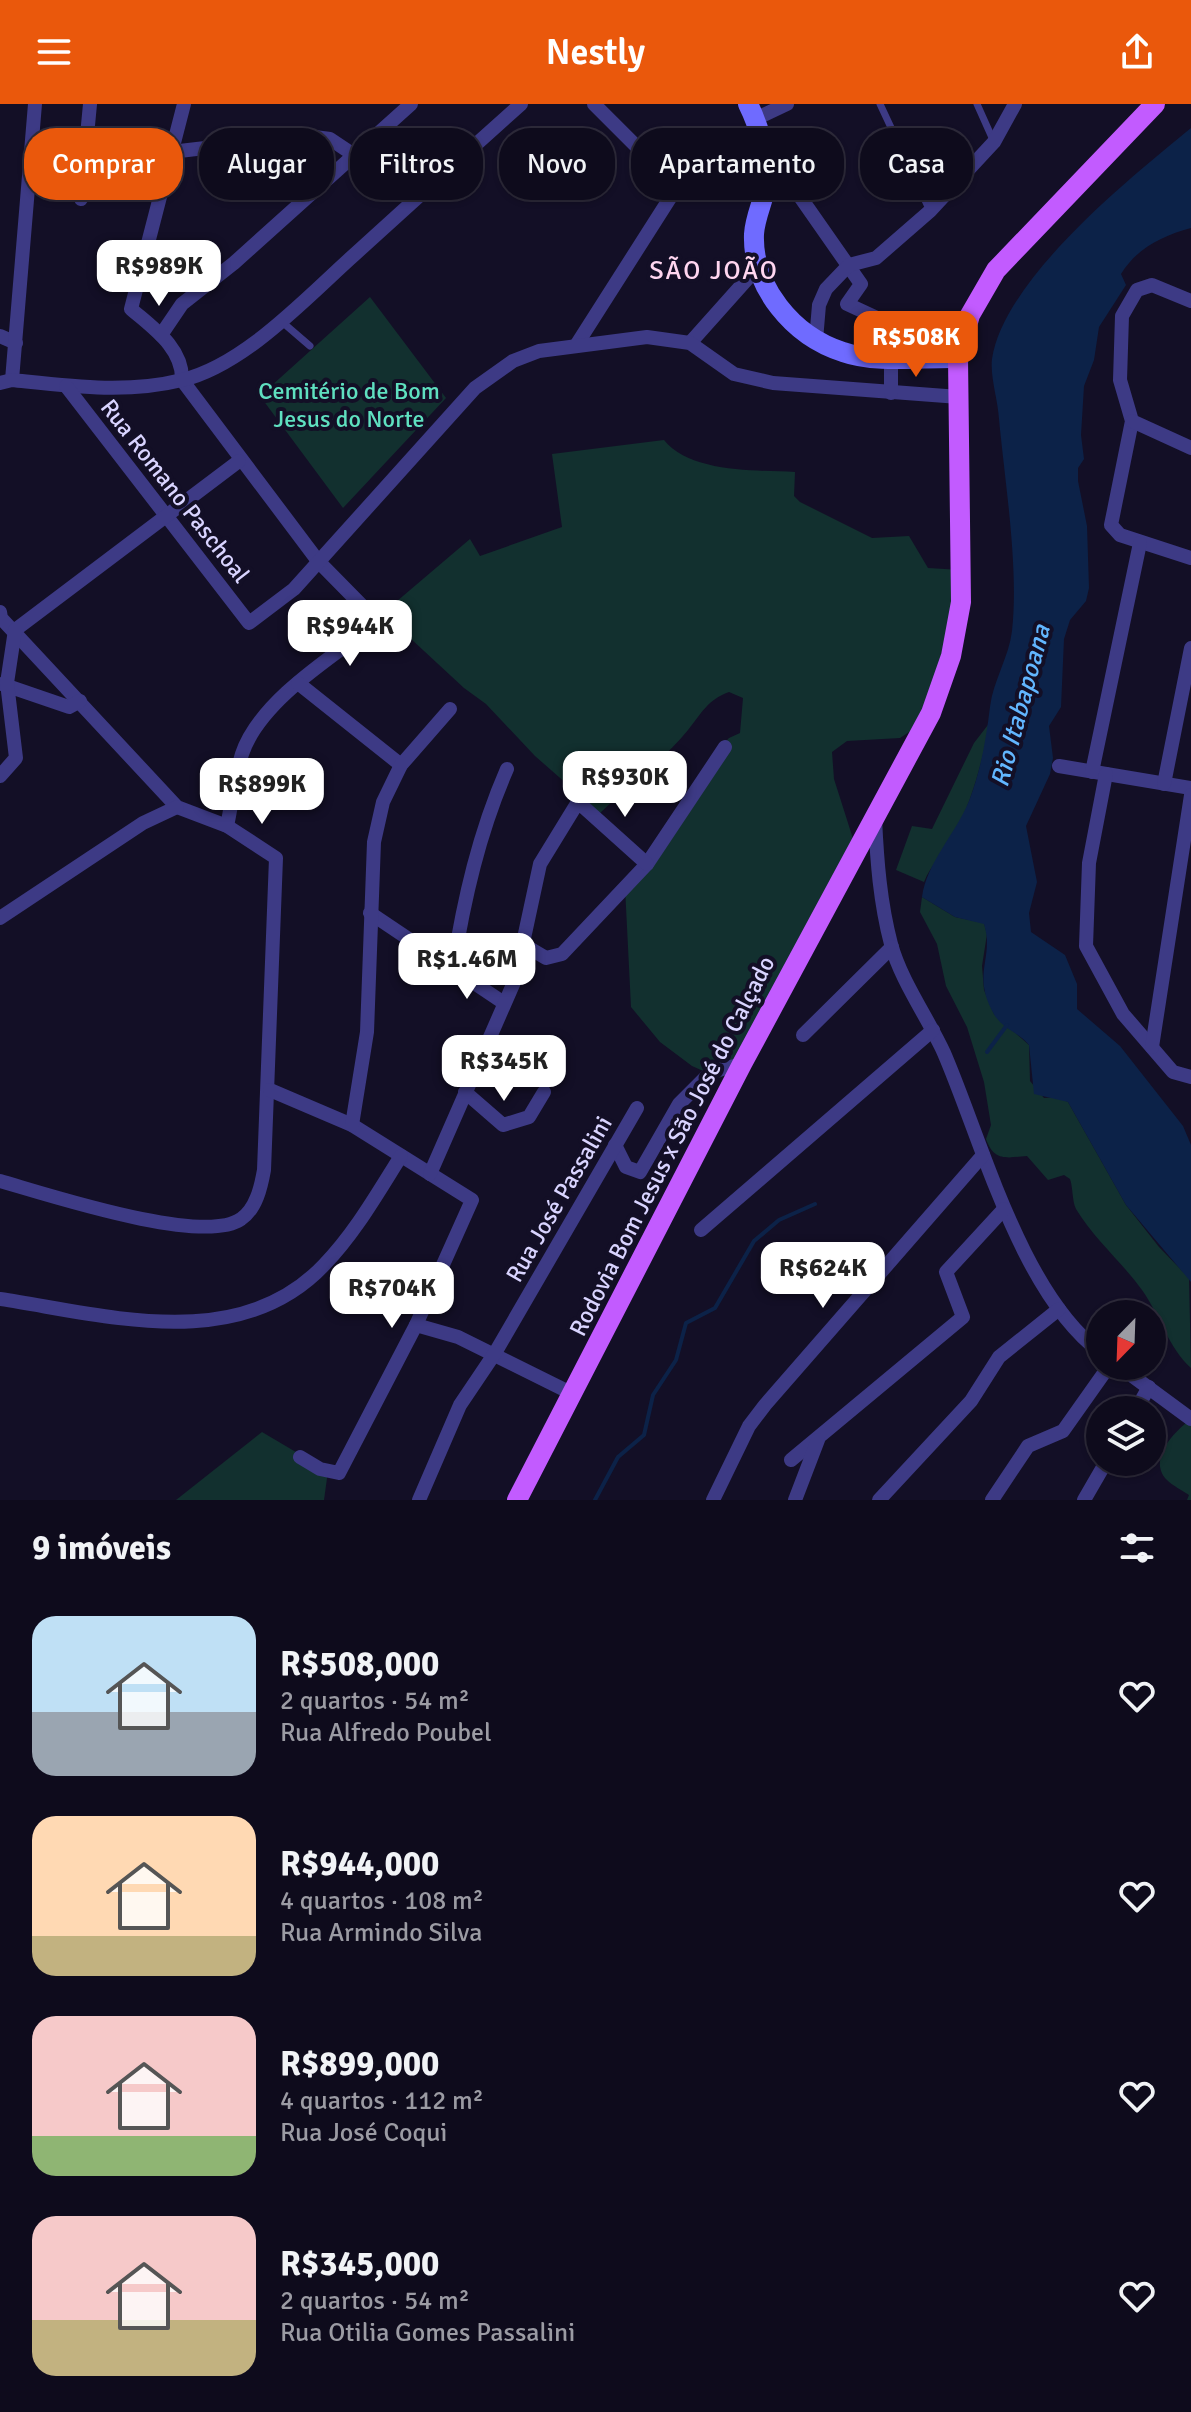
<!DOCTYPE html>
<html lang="pt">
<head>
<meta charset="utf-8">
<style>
	body { margin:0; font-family:Signika,sans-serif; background:#171425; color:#f1f3f6; height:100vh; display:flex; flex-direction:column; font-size:30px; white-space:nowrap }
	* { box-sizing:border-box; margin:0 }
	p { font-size:26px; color:#9b9ba3 }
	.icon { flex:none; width:44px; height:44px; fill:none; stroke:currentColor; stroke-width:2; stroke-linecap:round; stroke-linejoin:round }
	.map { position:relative; height:1396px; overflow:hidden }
	.details { display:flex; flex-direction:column; background:#0e0b1c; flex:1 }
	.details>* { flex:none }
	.top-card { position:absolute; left:24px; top:24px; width:1144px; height:72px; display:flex; gap:16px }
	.needle { width:52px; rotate:203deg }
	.buttons { position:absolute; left:1086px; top:1196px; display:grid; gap:16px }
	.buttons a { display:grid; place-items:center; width:80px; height:80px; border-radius:50%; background:#0e0b1c; box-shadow:0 2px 6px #0004,0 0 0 2px #2e2b3b; font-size:40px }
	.price { position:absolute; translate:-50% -68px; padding:0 18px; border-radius:16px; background:#fff; color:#222; font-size:26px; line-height:52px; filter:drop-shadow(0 2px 4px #0008) }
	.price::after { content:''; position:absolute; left:50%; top:48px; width:24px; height:18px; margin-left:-12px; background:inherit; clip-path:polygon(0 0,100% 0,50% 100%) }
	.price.active { background:#ea580c; color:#fff }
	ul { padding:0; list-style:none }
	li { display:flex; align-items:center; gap:24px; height:200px; padding:0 32px }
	li span { display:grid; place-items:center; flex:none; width:224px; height:160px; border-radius:24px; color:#555 }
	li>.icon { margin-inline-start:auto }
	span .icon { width:96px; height:96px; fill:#fffc; stroke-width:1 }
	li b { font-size:34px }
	h2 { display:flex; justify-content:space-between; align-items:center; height:96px; padding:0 32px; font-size:34px }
	.tag { padding:0 28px; border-radius:32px; background:#0e0b1c; box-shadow:0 2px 6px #0004,0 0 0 2px #2e2b3b; font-size:28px; line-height:72px }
	.tag.active { background:#ea580c; color:#fff }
	header { display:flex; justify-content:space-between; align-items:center; height:104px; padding:0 32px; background:#ea580c; color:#fff; font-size:36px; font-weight:600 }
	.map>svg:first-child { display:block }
</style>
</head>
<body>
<header><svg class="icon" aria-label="menu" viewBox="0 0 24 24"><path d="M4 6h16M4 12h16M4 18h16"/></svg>Nestly<svg class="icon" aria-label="share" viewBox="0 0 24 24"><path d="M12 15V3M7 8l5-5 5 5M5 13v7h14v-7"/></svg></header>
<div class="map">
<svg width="1191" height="1396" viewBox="0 0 1191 1396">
	<rect width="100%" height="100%" fill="#130f26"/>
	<g fill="#12302f">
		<path d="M 370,193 L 446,294 L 343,404 L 260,292 Z"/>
		<path d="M 664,336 C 690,369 756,366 795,368 L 794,392 L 800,398 L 872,434 L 909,432 L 928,464 L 961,466 L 926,617 L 900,634 L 847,637 L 832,648 L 834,675 L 855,741 L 731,969 L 719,974 L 692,962 L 660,938 L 631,903 L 625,783 L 716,648 L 729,634 L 740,629 L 743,594 L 729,588 C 707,596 702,609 688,626 C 664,656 628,682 600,709 L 535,652 L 486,600 L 464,584 L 383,509 L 470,435 L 480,452 L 562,423 L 552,350 Z"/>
		<path d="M 991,617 C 982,656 973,696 954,731 C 945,748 931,760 924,778 L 896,766 L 912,722 L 932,725 L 974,639 Z"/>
		<path d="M 922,793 L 955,813 L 984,819 L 987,830 L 982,862 L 984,886 L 994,910 L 1029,941 L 1030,977 L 1044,994 L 1057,993 L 1068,998 L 1126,1101 L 1159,1143 L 1189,1174 L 1191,1264 C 1168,1243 1160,1211 1142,1186 C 1121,1157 1094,1135 1076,1105 C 1072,1097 1073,1083 1070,1075 L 1064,1071 L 1048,1076 L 1027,1052 C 1005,1054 994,1057 986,1035 L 991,1021 L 984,978 L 967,923 L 946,882 L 937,840 L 920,808 Z"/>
		<path d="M 1191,1315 L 1191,1396 L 1187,1396 L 1189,1391 C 1182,1386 1173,1382 1167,1376 C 1147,1355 1175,1327 1191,1315 Z"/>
		<path d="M 262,1328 L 328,1367 L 324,1396 L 176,1396 Z"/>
	</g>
	<path fill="#0c2248" d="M 1191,24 L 1191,124 C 1162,132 1137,144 1121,170 L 1126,181 L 1099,223 L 1094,256 L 1084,282 L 1081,331 L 1084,355 L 1078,364 L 1078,377 L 1087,422 L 1089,484 L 1086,497 L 1070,516 L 1064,535 L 1061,603 L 1049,622 L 1053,654 L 1050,670 L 1026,722 L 1037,778 L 1029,809 L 1031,828 L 1065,851 L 1077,880 L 1077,905 L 1120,942 L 1183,1022 L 1191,1041 L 1191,1178 L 1126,1101 L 1068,998 L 1034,990 L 1029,941 C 1019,929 1004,925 995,912 C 970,870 995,855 984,820 L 955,813 L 922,793 C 927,758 955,731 969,697 C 981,666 986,635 990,603 C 993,577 1009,553 1012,527 C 1019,464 1005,379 999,315 C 998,296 990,273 992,255 C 1004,175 1130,74 1191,24 Z"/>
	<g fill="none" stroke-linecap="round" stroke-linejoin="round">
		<g stroke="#0c2248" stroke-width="4">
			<path d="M 987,948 L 1007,921"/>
			<path d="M 595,1396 L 618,1353 L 644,1331 L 653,1291 L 676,1256 L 686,1219 L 715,1204 L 754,1137 L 779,1116 L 815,1100"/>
		</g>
		<g stroke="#3d3a85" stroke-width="7">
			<path d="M 880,0 L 930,107"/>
			<path d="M 977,0 L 994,38"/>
			<path d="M 281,217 L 310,242"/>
		</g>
		<g stroke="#3d3a85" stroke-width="14">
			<path d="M 755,15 L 787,0"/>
			<path d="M 766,44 L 861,180 L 847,200 L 875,213 L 873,253"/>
			<path d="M 171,48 L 307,32 L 330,35 L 354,51"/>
			<path d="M 81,95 L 90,0"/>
			<path d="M 1191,197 L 1152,181 L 1137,186 L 1122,212 L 1120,276 L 1132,317 L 1111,421 L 1120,431 L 1191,454"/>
			<path d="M 161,231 L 182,200 L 234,159 L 411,0"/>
			<path d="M 0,232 L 16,239"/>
			<path d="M 816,236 L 819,201 L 826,185 L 849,161 L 876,154 L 930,107 L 994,38 L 1015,0"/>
			<path d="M 690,239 L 757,164"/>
			<path d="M 577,240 L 677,83 L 594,0"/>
			<path d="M 12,276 L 35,0"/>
			<path d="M 182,276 L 318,457 L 378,518 C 335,551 260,596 242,650 C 235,672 232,699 227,722"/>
			<path d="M 182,276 C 183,244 153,224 131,205 L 184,0"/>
			<path d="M 0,279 L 12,276 C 69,282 126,290 182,276 C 245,261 307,193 354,151 C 409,101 465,50 521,0"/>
			<path d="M 66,282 L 249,519 L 294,485 L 475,284 L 513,257 L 539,247 L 647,233 L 690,239 L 734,270 L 773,279 L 959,293"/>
			<path d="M 891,289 L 891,253"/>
			<path d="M 1132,317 L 1191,344"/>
			<path d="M 0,508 L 1,514 L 177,703 L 227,722 L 276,754 L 264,1066 C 261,1083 256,1105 241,1115 C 203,1142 46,1090 0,1077"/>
			<path d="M 298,579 L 401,661"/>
			<path d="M 2,580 L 69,603 L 80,597"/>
			<path d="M 1059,662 L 1191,684"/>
			<path d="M 1092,668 L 1140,439"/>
			<path d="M 1106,670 L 1089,759 L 1086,842 L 1123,910 L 1173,968 L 1191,973"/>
			<path d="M 0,672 L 16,654 L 7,579 L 15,526 L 239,357"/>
			<path d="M 1164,680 L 1191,544"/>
			<path d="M 875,714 C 877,757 880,798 891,840 C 901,877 928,914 944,949 C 982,1037 1021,1189 1100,1248"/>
			<path d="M 370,809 L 504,899"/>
			<path d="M 0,814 L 143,719 L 177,703"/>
			<path d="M 524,841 L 546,854 L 562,850 L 647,760 L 725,643"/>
			<path d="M 453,864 C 464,795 479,729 507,665"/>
			<path d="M 803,931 L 892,843"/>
			<path d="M 1152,943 L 1191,691"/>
			<path d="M 270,986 L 352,1021 L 472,1096 L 416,1221 L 339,1369 L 320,1365 L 300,1353"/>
			<path d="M 465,988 L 503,1021 L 529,1013 L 544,988"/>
			<path d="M 352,1021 L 367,928 L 374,738 L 383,698 L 401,661 L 450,605"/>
			<path d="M 615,1041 L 626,1063 L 640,1068 L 679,1000 L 711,968 L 742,960"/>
			<path d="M 430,1070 L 515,876 L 540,760 L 578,698 L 647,760"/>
			<path d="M 701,1126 L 933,926"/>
			<path d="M 0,1195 C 106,1211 239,1251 324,1161 C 355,1129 377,1090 401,1052"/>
			<path d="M 416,1221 L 458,1233 L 573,1290"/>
			<path d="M 1119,1262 L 1191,1315"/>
			<path d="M 1136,1306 L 1149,1283"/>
			<path d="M 791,1356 L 963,1213 L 946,1168 L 1004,1105"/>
			<path d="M 419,1396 L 460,1301 L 495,1249 L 637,1004"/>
			<path d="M 713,1396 L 749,1322 L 765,1301 L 983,1051"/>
			<path d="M 795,1396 L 818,1336"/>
			<path d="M 879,1396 L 971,1297 L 999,1253 L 1059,1205"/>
			<path d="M 992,1396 L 1028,1342 L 1063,1327 L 1109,1262"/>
			<path d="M 1084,1396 L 1106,1358"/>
		</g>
		<path stroke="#6f6bff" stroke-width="20" d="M 748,0 C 758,20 769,54 767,76 C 765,94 755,112 754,130 C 752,183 793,232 843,248 C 877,260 922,253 958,254"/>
		<path stroke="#c25bff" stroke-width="20" d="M 517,1396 L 742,960 L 931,609 L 951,552 L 961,498 L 958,254 L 970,211 L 996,166 L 1155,0"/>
	</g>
	<g text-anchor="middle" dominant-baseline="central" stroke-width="8" stroke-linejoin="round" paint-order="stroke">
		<g font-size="24" fill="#5fe0c0" stroke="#130f26">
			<text x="349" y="287">Cemitério de Bom<tspan x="349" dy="28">Jesus do Norte</tspan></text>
		</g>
		<g font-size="24" fill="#d9d4ff" stroke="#130f26">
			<text transform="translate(175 387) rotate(52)">Rua Romano Paschoal</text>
			<text transform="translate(672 1042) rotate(-63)">Rodovia Bom Jesus x São José do Calçado</text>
			<text transform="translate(559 1095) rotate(-60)">Rua José Passalini</text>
		</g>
		<g font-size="26" letter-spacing="2" fill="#ffd6f0" stroke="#130f26">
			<text x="714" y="167">SÃO JOÃO</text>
		</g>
		<g font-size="26" font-style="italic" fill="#62b6ff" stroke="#130f26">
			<text transform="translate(1021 602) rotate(-75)">Rio Itabapoana</text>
		</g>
	</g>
</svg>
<div class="buttons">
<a><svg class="needle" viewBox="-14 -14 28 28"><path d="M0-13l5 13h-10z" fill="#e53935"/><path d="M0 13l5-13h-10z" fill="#9b9ba3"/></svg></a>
<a><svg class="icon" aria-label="layers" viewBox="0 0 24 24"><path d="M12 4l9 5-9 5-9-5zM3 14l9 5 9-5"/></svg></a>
</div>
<b class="price" style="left:159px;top:204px">R$989K</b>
<b class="price active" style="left:916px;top:275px">R$508K</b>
<b class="price" style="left:350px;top:564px">R$944K</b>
<b class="price" style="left:625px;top:715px">R$930K</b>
<b class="price" style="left:262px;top:722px">R$899K</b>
<b class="price" style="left:467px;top:897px">R$1.46M</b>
<b class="price" style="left:504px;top:999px">R$345K</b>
<b class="price" style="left:823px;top:1206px">R$624K</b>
<b class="price" style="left:392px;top:1226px">R$704K</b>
<div class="top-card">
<a class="tag active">Comprar</a>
<a class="tag">Alugar</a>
<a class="tag">Filtros</a>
<a class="tag">Novo</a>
<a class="tag">Apartamento</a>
<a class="tag">Casa</a>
</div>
</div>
<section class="details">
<h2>9 imóveis<svg class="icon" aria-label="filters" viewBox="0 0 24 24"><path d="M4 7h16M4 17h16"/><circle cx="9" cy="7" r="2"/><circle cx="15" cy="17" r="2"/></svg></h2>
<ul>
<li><span style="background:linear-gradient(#bfe0f5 60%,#9aa5b1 0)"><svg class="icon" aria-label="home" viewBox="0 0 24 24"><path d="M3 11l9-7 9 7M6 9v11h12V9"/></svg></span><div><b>R$508,000</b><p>2 quartos · 54 m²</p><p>Rua Alfredo Poubel</p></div><svg class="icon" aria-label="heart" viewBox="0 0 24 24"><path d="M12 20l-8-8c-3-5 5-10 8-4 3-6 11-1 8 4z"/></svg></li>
<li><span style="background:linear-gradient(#ffd9b3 75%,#c2b280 0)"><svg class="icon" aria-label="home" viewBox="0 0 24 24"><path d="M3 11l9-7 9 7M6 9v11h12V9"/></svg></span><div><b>R$944,000</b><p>4 quartos · 108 m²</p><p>Rua Armindo Silva</p></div><svg class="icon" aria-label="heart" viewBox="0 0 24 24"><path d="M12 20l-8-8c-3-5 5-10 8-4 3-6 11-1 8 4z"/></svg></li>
<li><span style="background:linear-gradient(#f6c9c9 75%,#8fb573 0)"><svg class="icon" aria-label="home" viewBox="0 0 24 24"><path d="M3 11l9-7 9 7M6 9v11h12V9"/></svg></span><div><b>R$899,000</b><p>4 quartos · 112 m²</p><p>Rua José Coqui</p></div><svg class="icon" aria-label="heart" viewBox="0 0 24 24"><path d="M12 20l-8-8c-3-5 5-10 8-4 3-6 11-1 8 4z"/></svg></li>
<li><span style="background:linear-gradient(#f6c9c9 65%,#c2b280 0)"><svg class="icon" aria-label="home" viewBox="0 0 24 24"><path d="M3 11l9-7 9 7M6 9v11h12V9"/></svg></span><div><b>R$345,000</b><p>2 quartos · 54 m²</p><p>Rua Otilia Gomes Passalini</p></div><svg class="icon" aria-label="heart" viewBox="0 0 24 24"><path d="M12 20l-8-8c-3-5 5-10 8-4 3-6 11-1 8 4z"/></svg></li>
</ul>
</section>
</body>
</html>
